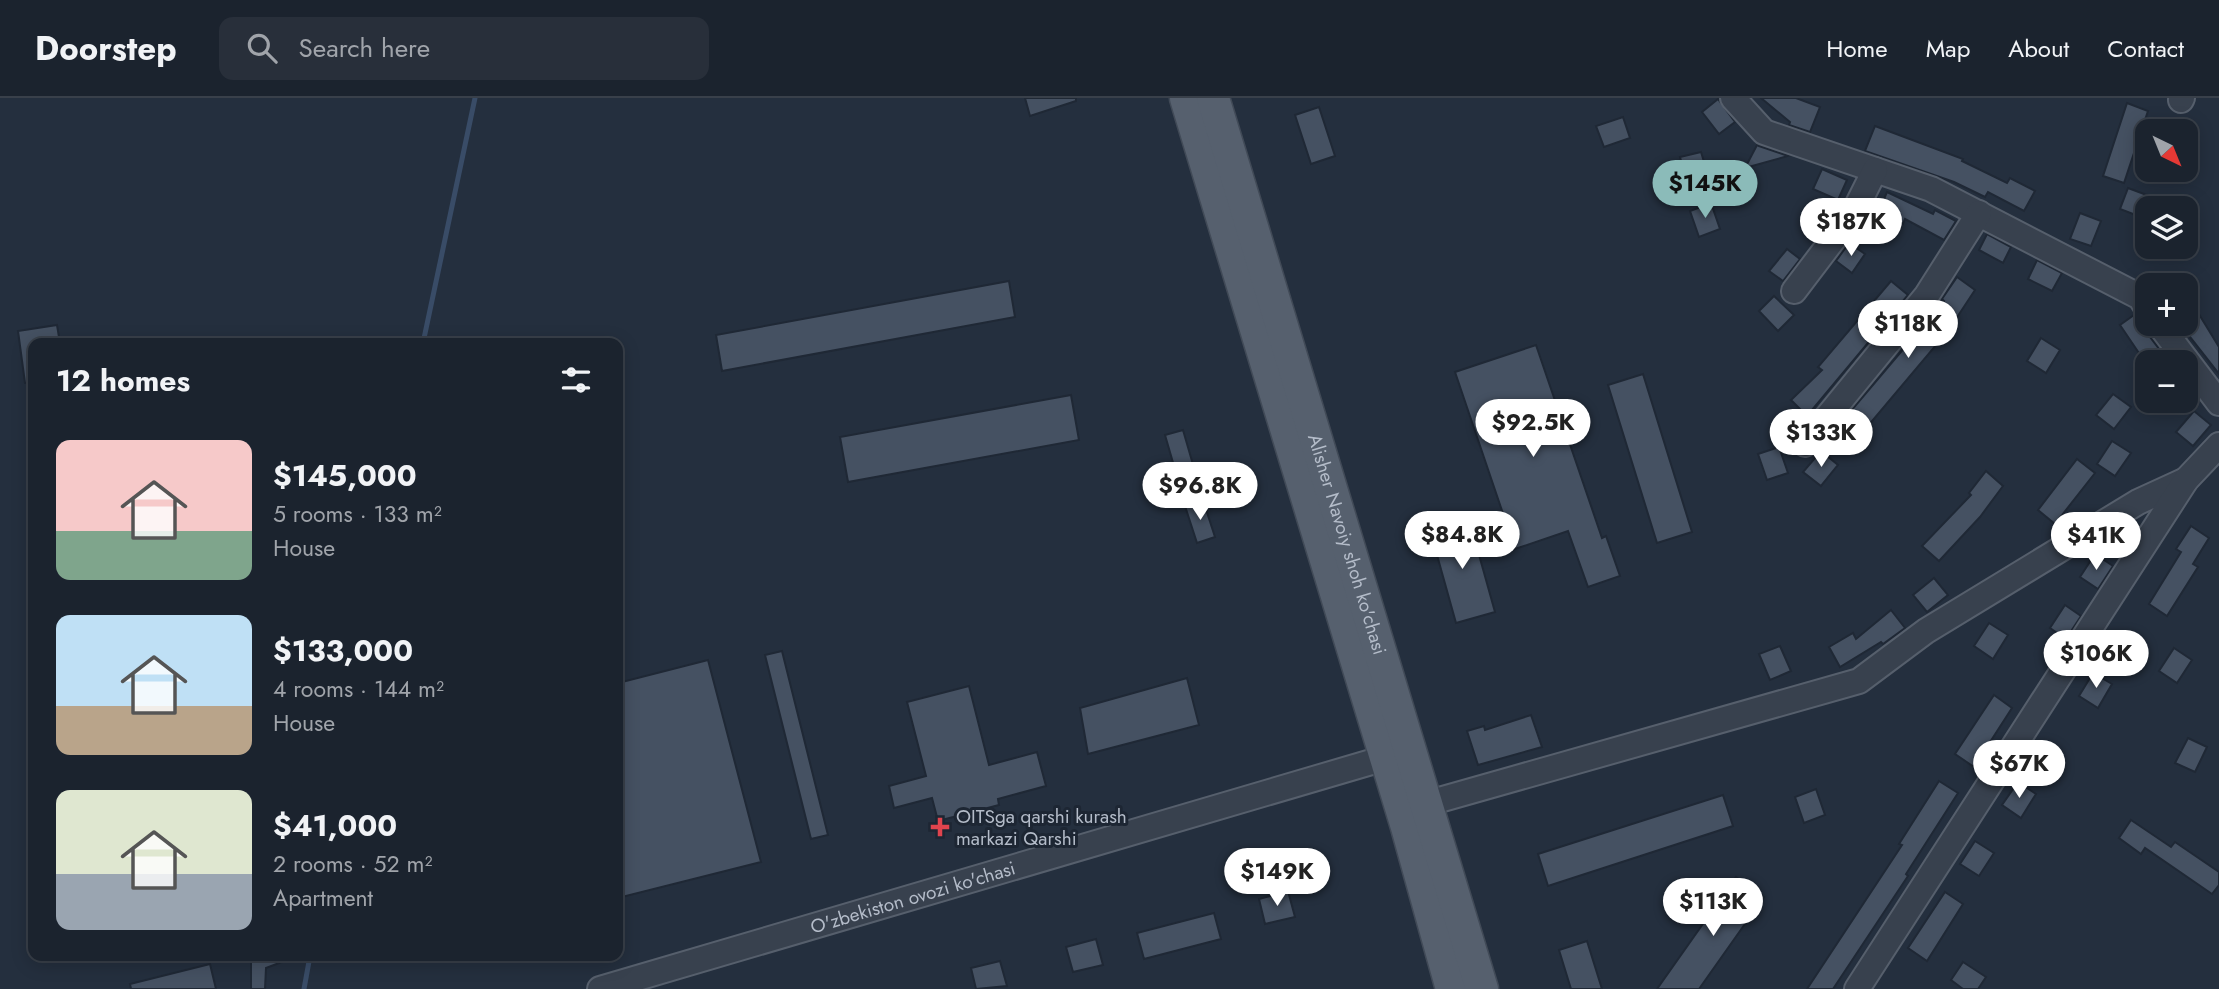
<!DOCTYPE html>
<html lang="en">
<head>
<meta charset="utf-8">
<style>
	body { margin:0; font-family:Jost,sans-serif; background:#282f3a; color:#f1f3f6; height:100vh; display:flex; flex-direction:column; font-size:26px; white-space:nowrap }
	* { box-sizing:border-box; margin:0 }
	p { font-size:23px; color:#a0a4aa }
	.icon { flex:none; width:38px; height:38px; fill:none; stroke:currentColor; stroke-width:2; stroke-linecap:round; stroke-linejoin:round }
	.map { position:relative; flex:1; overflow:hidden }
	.panel { position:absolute; left:28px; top:240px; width:595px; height:623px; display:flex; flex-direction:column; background:#1b232e; border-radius:14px; box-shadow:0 4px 18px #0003,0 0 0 2px #39404a }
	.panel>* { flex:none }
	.needle { width:46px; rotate:137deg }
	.buttons { position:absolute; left:2135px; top:21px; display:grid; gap:14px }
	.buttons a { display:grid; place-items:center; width:63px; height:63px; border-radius:14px; background:#1b232e; box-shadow:0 4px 18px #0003,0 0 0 2px #39404a; font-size:35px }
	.price { position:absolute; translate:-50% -60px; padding:0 16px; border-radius:24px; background:#fff; color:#222; font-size:23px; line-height:46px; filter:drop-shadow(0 2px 4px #0008) }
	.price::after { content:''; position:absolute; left:50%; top:42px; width:21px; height:16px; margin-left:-10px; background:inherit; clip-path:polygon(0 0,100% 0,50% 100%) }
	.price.selected { background:#8bbbb9; color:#111 }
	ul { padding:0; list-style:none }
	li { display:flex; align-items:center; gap:21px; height:175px; padding:0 28px }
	li span { display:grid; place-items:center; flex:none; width:196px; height:140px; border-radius:14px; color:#555 }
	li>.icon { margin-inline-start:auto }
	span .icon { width:84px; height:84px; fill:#fffc; stroke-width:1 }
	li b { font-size:30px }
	h2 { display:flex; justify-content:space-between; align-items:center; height:84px; padding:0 28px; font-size:30px }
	header { display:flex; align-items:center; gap:42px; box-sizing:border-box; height:98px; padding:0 35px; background:#1b232e; border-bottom:2px solid #39404a }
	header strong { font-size:33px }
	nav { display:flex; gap:38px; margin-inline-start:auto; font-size:24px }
	.search { width:490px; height:63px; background:#282f3a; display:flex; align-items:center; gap:18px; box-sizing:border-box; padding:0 24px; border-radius:14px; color:#a0a4aa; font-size:26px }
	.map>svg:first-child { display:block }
</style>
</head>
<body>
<header>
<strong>Doorstep</strong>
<div class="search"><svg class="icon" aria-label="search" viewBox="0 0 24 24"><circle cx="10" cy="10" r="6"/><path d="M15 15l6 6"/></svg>Search here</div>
<nav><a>Home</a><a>Map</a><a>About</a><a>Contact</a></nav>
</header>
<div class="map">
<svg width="2219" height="891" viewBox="0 0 2219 891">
	<rect width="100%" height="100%" fill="#242f3e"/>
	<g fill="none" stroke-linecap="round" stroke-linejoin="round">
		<g stroke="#394c67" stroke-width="5">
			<path d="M 423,245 L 475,0"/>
			<path d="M 304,891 L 310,858"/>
		</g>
	</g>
	<g fill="#455162" stroke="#1f2835" stroke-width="2">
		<path d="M 1025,0 L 1076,0 L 1076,3 L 1030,18 Z"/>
		<path d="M 1761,0 L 1796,0 L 1820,9 L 1810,34 L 1789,27 L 1790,24 Z"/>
		<path d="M 1718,1 L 1735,24 L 1719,36 L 1702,14 Z"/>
		<path d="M 2127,5 L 2148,13 L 2124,85 L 2103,78 Z"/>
		<path d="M 1319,9 L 1335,58 L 1311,66 L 1295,17 Z"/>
		<path d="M 1623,19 L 1630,40 L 1604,49 L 1596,28 Z"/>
		<path d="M 1875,28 L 1963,61 L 1962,63 L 2007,85 L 2010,80 L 2035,93 L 2024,113 L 1988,94 L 1985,99 L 1954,84 L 1865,53 Z"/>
		<path d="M 1757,47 L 1759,48 L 1788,58 L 1745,70 Z"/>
		<path d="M 1701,54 L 1709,80 L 1687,86 L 1680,59 Z"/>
		<path d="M 1822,71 L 1847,82 L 1838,102 L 1813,91 Z"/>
		<path d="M 2128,90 L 2179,109 L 2178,110 L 2147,110 L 2146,121 L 2120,111 Z"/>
		<path d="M 1887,94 L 1933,116 L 1935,112 L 1956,123 L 1944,142 L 1905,121 L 1903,126 L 1878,115 Z"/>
		<path d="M 1711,105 L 1720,131 L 1699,139 L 1690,113 Z"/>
		<path d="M 2080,115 L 2101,123 L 2091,148 L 2070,141 Z"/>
		<path d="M 1987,136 L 2011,149 L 2003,165 L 1979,152 Z"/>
		<path d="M 1849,145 L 1865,156 L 1852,175 L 1836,163 Z"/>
		<path d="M 1787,151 L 1800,161 L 1783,183 L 1769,173 Z"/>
		<path d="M 2037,162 L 2062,175 L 2052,193 L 2028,181 Z"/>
		<path d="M 1957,179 L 1975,192 L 1948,233 L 1857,341 L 1839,327 L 1944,203 L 1942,201 Z"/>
		<path d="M 1009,183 L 1015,219 L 722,273 L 716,237 Z"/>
		<path d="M 1891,183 L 1908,197 L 1807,318 L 1791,302 L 1822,272 L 1818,269 Z"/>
		<path d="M 2186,195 L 2219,249 L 2219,276 L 2180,226 L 2186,226 Z"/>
		<path d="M 1774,198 L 1794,217 L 1778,233 L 1759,213 Z"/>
		<path d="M 2134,217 L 2145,224 L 2147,235 L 2169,264 L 2145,264 L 2120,227 Z"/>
		<path d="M 57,227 L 60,245 L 33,245 L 33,285 L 25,285 L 18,233 Z"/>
		<path d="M 2041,240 L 2060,252 L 2046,275 L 2027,263 Z"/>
		<path d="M 1536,247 L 1602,440 L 1606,438 L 1620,478 L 1588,489 L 1568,433 L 1515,451 L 1455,274 Z"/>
		<path d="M 1643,276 L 1692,434 L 1657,445 L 1608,287 Z"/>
		<path d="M 2113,296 L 2131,309 L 2114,331 L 2096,317 Z"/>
		<path d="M 1071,297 L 1079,342 L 848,384 L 840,339 Z"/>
		<path d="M 2194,313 L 2211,327 L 2193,348 L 2176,334 Z"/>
		<path d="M 1183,332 L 1194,370 L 1176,375 L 1165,337 Z"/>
		<path d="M 2112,343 L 2131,355 L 2115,378 L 2097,366 Z"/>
		<path d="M 1779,349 L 1788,375 L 1767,382 L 1758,356 Z"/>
		<path d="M 1821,353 L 1838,367 L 1821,388 L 1803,374 Z"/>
		<path d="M 2077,361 L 2095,375 L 2055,426 L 2038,412 Z"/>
		<path d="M 1986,373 L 2003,388 L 1980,419 L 1939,463 L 1922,448 L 1971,397 L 1969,395 Z"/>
		<path d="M 1203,402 L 1215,439 L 1197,445 L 1185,408 Z"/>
		<path d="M 1469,421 L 1495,514 L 1456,525 L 1430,432 Z"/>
		<path d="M 2191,428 L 2209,440 L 2193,466 L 2198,469 L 2167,518 L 2149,506 L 2181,454 L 2176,451 Z"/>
		<path d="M 2095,456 L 2113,468 L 2098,491 L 2080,479 Z"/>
		<path d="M 1934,480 L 1948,497 L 1927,514 L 1913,497 Z"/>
		<path d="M 2065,507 L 2081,518 L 2066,541 L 2050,530 Z"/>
		<path d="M 1891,512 L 1905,530 L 1883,546 L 1881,544 L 1840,569 L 1829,549 L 1853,535 L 1856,541 Z"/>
		<path d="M 1989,525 L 2008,537 L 1993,561 L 1974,548 Z"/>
		<path d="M 1780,548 L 1791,573 L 1770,582 L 1759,556 Z"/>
		<path d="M 2174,550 L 2192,562 L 2177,585 L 2159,573 Z"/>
		<path d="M 782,553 L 828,737 L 811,741 L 765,557 Z"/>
		<path d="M 708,562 L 761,764 L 618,800 L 618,585 Z"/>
		<path d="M 2093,575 L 2112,586 L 2098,610 L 2079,598 Z"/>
		<path d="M 1187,580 L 1199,627 L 1088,656 L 1080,610 Z"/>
		<path d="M 969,588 L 989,667 L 1037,654 L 1046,688 L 998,701 L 999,707 L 938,723 L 932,700 L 894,710 L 889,688 L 926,678 L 907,604 Z"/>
		<path d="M 1994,597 L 2012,610 L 1974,669 L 1955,656 Z"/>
		<path d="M 1531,617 L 1542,649 L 1478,667 L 1467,633 L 1484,628 L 1485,632 Z"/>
		<path d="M 2188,640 L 2207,649 L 2195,674 L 2175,665 Z"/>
		<path d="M 1939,683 L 1958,695 L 1906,776 L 1908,778 L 1833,891 L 1807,891 L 1902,747 L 1899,746 Z"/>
		<path d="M 2018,684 L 2036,696 L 2021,720 L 2002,707 Z"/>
		<path d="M 1816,691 L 1825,717 L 1804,725 L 1795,699 Z"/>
		<path d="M 1723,697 L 1733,728 L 1548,788 L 1538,756 Z"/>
		<path d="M 2131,722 L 2171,749 L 2175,744 L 2219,774 L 2219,787 L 2212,796 L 2145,750 L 2141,756 L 2119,740 Z"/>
		<path d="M 1975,743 L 1994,755 L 1979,778 L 1960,766 Z"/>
		<path d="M 1736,779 L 1764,799 L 1699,891 L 1657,891 Z"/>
		<path d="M 1288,793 L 1295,819 L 1265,826 L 1259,801 Z"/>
		<path d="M 1945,794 L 1963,806 L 1927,863 L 1908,850 Z"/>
		<path d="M 1214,815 L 1221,841 L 1144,861 L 1137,835 Z"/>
		<path d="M 1096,841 L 1103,867 L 1073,874 L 1066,849 Z"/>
		<path d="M 1587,843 L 1602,891 L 1571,891 L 1559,852 Z"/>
		<path d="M 251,858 L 295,858 L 295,859 L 266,870 L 265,891 L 251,891 Z"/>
		<path d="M 1000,863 L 1007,888 L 976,891 L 971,870 Z"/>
		<path d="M 1963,864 L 1986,879 L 1978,891 L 1963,891 L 1951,882 Z"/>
		<path d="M 210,866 L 216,891 L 131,891 L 130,886 Z"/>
	</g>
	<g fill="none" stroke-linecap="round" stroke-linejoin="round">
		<defs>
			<g id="minor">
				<path d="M 1733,0 L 1764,34 L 1931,91 L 2140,199 L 2147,210"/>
				<path d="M 2181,2 L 2182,0"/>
				<path d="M 1794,193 L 1854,114 L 1875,72"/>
				<path d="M 2159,226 L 2219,305"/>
				<path d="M 1805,346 L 1927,197 L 1979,115"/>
				<path d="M 1411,710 L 1859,583 L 1926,533 L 2138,404 L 2186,382"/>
				<path id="s1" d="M 600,891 L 1402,655"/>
				<path d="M 1857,891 L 2186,382 L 2219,347"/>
			</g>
			<g id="major">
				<path d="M 1186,0 L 1407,729 L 1452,891"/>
				<path id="s2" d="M 1213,0 L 1482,891"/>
			</g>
		</defs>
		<use href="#minor" stroke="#565f6c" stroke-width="28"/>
		<use href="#major" stroke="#414a57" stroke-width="35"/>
		<use href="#minor" stroke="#38414e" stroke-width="24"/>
		<use href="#major" stroke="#56606e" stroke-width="32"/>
	</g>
	<path fill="#e0444e" stroke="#1d2633" stroke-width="2.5" d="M936.5 718.5h7v7h7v7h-7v7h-7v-7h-7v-7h7z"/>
	<g text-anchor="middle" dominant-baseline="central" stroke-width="6" stroke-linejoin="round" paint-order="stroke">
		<g font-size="19" fill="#b4bcc9" stroke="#1d2633">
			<text stroke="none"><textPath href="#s2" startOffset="466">Alisher Navoiy shoh ko'chasi</textPath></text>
			<text stroke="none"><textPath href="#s1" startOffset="326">O'zbekiston ovozi ko'chasi</textPath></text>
		</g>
		<g font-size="19" fill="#b4bcc9" stroke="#1d2633" text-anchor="start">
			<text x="956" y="718">OITSga qarshi kurash<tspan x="956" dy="22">markazi Qarshi</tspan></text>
		</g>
	</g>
</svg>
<div class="buttons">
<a><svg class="needle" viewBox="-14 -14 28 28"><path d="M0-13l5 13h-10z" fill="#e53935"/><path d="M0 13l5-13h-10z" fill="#a0a4aa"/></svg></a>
<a><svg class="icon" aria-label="layers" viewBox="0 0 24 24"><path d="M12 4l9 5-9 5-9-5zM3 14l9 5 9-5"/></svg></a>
<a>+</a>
<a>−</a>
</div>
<b class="price selected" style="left:1705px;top:122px">$145K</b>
<b class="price" style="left:1851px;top:160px">$187K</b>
<b class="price" style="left:1908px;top:262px">$118K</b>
<b class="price" style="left:1533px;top:361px">$92.5K</b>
<b class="price" style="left:1821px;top:371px">$133K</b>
<b class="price" style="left:1200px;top:424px">$96.8K</b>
<b class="price" style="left:1462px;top:473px">$84.8K</b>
<b class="price" style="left:2096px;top:474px">$41K</b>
<b class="price" style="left:2096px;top:592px">$106K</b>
<b class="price" style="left:2019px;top:702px">$67K</b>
<b class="price" style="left:1277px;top:810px">$149K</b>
<b class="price" style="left:1713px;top:840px">$113K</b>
<section class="panel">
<h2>12 homes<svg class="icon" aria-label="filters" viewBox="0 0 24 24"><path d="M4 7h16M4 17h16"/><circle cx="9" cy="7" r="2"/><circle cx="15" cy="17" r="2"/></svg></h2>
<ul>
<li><span style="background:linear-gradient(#f6c9c9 65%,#7fa58c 0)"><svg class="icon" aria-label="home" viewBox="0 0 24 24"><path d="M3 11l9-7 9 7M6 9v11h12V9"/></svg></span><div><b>$145,000</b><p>5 rooms · 133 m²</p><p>House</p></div></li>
<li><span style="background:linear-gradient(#bfe0f5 65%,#b9a48a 0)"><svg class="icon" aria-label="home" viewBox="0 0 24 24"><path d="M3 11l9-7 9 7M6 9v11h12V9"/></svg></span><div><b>$133,000</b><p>4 rooms · 144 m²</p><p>House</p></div></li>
<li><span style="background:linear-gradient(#dfe7d0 60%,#9aa5b1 0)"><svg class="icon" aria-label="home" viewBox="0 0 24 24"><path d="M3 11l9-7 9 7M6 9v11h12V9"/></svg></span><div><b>$41,000</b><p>2 rooms · 52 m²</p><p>Apartment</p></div></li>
</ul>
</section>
</div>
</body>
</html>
